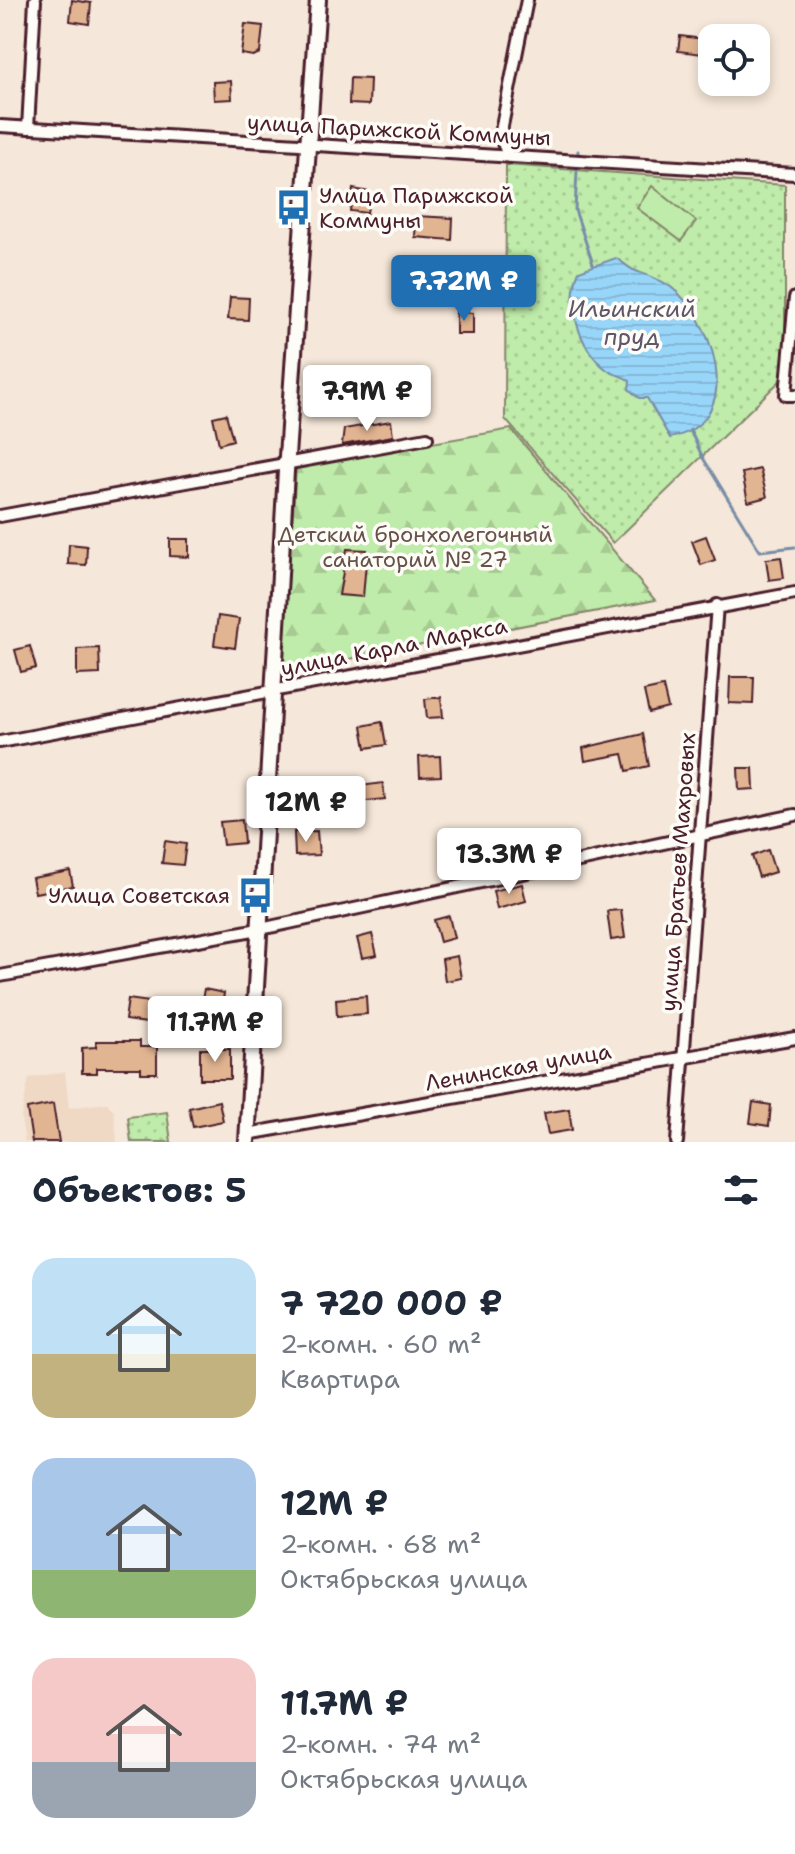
<!DOCTYPE html>
<html lang="ru">
<head>
<meta charset="utf-8">
<style>
	body { margin:0; font-family:"Shantell Sans",sans-serif; background:#f2f2f3; color:#1f2937; height:100vh; display:flex; flex-direction:column; font-size:30px; white-space:nowrap }
	* { box-sizing:border-box; margin:0 }
	p { font-size:26px; color:#747a83 }
	.icon { flex:none; width:44px; height:44px; fill:none; stroke:currentColor; stroke-width:2; stroke-linecap:round; stroke-linejoin:round }
	.map { position:relative; height:1142px; overflow:hidden }
	.side { display:flex; flex-direction:column; background:#fff; flex:1 }
	.side>* { flex:none }
	.tools { position:absolute; left:698px; top:24px; display:grid; gap:16px }
	.tools a { display:grid; place-items:center; width:72px; height:72px; border-radius:16px; background:#fff; box-shadow:0 4px 12px #0003; font-size:40px }
	.price { position:absolute; translate:-50% -68px; padding:0 18px; border-radius:8px; background:#fff; color:#222; font-size:26px; line-height:52px; filter:drop-shadow(0 2px 4px #0008) }
	.price::after { content:''; position:absolute; left:50%; top:48px; width:24px; height:18px; margin-left:-12px; background:inherit; clip-path:polygon(0 0,100% 0,50% 100%) }
	.price.selected { background:#1f6fb2; color:#fff }
	ul { padding:0; list-style:none }
	li { display:flex; align-items:center; gap:24px; height:200px; padding:0 32px }
	li span { display:grid; place-items:center; flex:none; width:224px; height:160px; border-radius:24px; color:#555 }
	li>.icon { margin-inline-start:auto }
	span .icon { width:96px; height:96px; fill:#fffc; stroke-width:1 }
	li b { font-size:34px }
	h2 { display:flex; justify-content:space-between; align-items:center; height:96px; padding:0 32px; font-size:34px }
	.map>svg:first-child { display:block }
</style>
</head>
<body>
<div class="map">
<svg width="795" height="1142" viewBox="0 0 795 1142">
	<defs>
		<pattern id="grass-dots" width="8" height="8" patternUnits="userSpaceOnUse" patternTransform="scale(2)"><rect width="8" height="8" fill="#bfecaa"/><path d="M2 2h.1M6 6h.1" fill="none" stroke="#a6ca92" stroke-width="1.8" stroke-linecap="round"/></pattern>
		<pattern id="forest-firs" width="22" height="20" patternUnits="userSpaceOnUse" patternTransform="scale(2)"><rect width="22" height="20" fill="#bfecaa"/><path d="M5 1l3.5 6h-7zM16 11l3.5 6h-7z" fill="#a6ca92"/></pattern>
		<pattern id="water-rules" width="6" height="5" patternUnits="userSpaceOnUse" patternTransform="scale(2)"><rect width="6" height="5" fill="#98d6f9"/><path d="M0 2.5h6" fill="none" stroke="#84b7d6"/></pattern>
	</defs>
	<rect width="100%" height="100%" fill="#f5e7d9"/>
	<filter id="ink" filterUnits="userSpaceOnUse"><feTurbulence type="fractalNoise" baseFrequency=".0125" numOctaves="2"/><feDisplacementMap in="SourceGraphic" scale="16" xChannelSelector="R" yChannelSelector="G"/><feConvolveMatrix kernelMatrix="1 2 1 2 8 2 1 2 1" color-interpolation-filters="sRGB"/></filter>
	<g filter="url(#ink)">
		<path fill="#efd8c4" d="M 65,1072 L 69,1108 L 107,1103 L 114,1112 L 117,1142 L 25,1142 L 21,1117 L 29,1078 Z"/>
		<g fill="url(#grass-dots)" stroke="#84866a" stroke-width="2">
			<path d="M 506,165 L 785,185 L 785,376 L 613,543 L 505,419 Z"/>
			<path d="M 167,1112 L 171,1142 L 131,1142 L 128,1117 Z"/>
		</g>
		<path fill="url(#forest-firs)" stroke="#84866a" stroke-width="2" d="M 511,429 L 655,600 L 282,672 L 296,467 Z"/>
		<path fill="#bfecaa" stroke="#84866a" stroke-width="2" d="M 652,186 L 696,221 L 681,241 L 637,208 Z"/>
		<path fill="url(#water-rules)" stroke="#798da7" stroke-width="2" d="M 616,258 C 623,262 629,269 636,271 C 652,277 666,281 679,294 C 718,333 743,422 670,438 L 647,398 L 639,398 L 629,389 L 630,381 C 622,375 614,375 607,370 C 579,348 565,304 579,271 Z"/>
		<g fill="none" stroke-linecap="round" stroke-linejoin="round">
			<g stroke="#798da7" stroke-width="3">
				<path d="M 578,151 L 575,210 L 593,264"/>
				<path d="M 690,430 L 703,458 L 760,551 L 795,547"/>
			</g>
		</g>
		<g fill="#e2b592" stroke="#4a1f2b" stroke-width="2">
			<path d="M 72,0 L 91,3 L 89,24 L 70,21 Z"/>
			<path d="M 245,24 L 263,26 L 260,53 L 253,56 L 241,54 Z"/>
			<path d="M 680,36 L 704,39 L 702,54 L 678,51 Z"/>
			<path d="M 350,78 L 370,79 L 369,105 L 349,104 Z"/>
			<path d="M 231,81 L 232,99 L 214,100 L 213,82 Z"/>
			<path d="M 353,189 L 370,192 L 367,213 L 350,211 Z"/>
			<path d="M 416,216 L 453,218 L 452,240 L 415,237 Z"/>
			<path d="M 230,297 L 249,298 L 248,320 L 228,319 Z"/>
			<path d="M 456,312 L 473,313 L 473,334 L 456,334 Z"/>
			<path d="M 226,414 L 233,440 L 219,444 L 213,417 Z"/>
			<path d="M 391,421 L 393,436 L 342,445 L 344,429 Z"/>
			<path d="M 760,469 L 767,497 L 748,502 L 742,473 Z"/>
			<path d="M 706,536 L 715,560 L 701,565 L 692,541 Z"/>
			<path d="M 170,539 L 189,539 L 189,557 L 170,556 Z"/>
			<path d="M 69,544 L 87,546 L 86,565 L 68,564 Z"/>
			<path d="M 347,549 L 367,550 L 363,597 L 339,595 Z"/>
			<path d="M 781,557 L 784,578 L 769,580 L 766,559 Z"/>
			<path d="M 218,616 L 239,619 L 235,648 L 214,645 Z"/>
			<path d="M 30,646 L 36,668 L 21,672 L 15,650 Z"/>
			<path d="M 99,648 L 100,674 L 77,675 L 77,649 Z"/>
			<path d="M 730,677 L 754,677 L 753,704 L 729,703 Z"/>
			<path d="M 663,687 L 668,708 L 649,713 L 644,691 Z"/>
			<path d="M 441,697 L 443,717 L 427,718 L 425,699 Z"/>
			<path d="M 382,722 L 386,745 L 366,748 L 362,726 Z"/>
			<path d="M 643,734 L 649,766 L 627,771 L 623,754 L 585,761 L 583,748 Z"/>
			<path d="M 440,756 L 441,776 L 420,777 L 419,757 Z"/>
			<path d="M 738,768 L 753,768 L 754,789 L 739,790 Z"/>
			<path d="M 351,778 L 353,787 L 383,783 L 385,799 L 347,803 L 342,780 Z"/>
			<path d="M 242,820 L 244,843 L 223,845 L 220,822 Z"/>
			<path d="M 317,831 L 319,855 L 295,856 L 294,832 Z"/>
			<path d="M 165,841 L 186,844 L 183,865 L 162,863 Z"/>
			<path d="M 768,850 L 775,872 L 759,877 L 752,856 Z"/>
			<path d="M 70,871 L 73,886 L 35,893 L 32,878 Z"/>
			<path d="M 522,884 L 526,901 L 497,909 L 493,891 Z"/>
			<path d="M 621,910 L 625,938 L 611,940 L 607,911 Z"/>
			<path d="M 449,916 L 454,938 L 440,942 L 434,920 Z"/>
			<path d="M 372,934 L 377,955 L 362,958 L 357,938 Z"/>
			<path d="M 457,956 L 461,978 L 445,981 L 442,959 Z"/>
			<path d="M 204,989 L 224,993 L 221,1015 L 200,1011 Z"/>
			<path d="M 366,996 L 367,1014 L 337,1016 L 336,999 Z"/>
			<path d="M 128,999 L 150,1002 L 147,1023 L 125,1020 Z"/>
			<path d="M 96,1041 L 140,1041 L 140,1047 L 157,1047 L 157,1073 L 141,1073 L 141,1068 L 97,1068 L 97,1073 L 82,1073 L 82,1048 L 96,1047 Z"/>
			<rect x="200" y="1049" width="30" height="30"/>
			<path d="M 219,1101 L 223,1121 L 193,1127 L 189,1108 Z"/>
			<path d="M 753,1102 L 771,1105 L 769,1126 L 750,1123 Z"/>
			<path d="M 53,1104 L 59,1142 L 32,1142 L 27,1109 Z"/>
			<path d="M 569,1109 L 572,1130 L 548,1134 L 544,1113 Z"/>
		</g>
		<g fill="none" stroke-linecap="round" stroke-linejoin="round">
			<defs>
				<g id="street">
					<path d="M 0,126 L 795,174"/>
					<path d="M 28,128 L 35,0"/>
					<path d="M 508,155 L 500,136 L 527,0"/>
					<path d="M 795,298 L 786,395 L 795,395"/>
					<path d="M 0,516 L 427,438"/>
					<path d="M 0,742 L 795,593"/>
					<path d="M 0,976 L 270,927 L 795,815"/>
					<path d="M 247,1134 L 795,1038"/>
					<path d="M 677,1142 L 717,605"/>
				</g>
				<path id="secondary" d="M 247,1142 L 286,471 L 318,0"/>
			</defs>
			<use href="#street" stroke="#4a1f2b" stroke-width="16"/>
			<use href="#secondary" stroke="#4a1f2b" stroke-width="20"/>
			<use href="#street" stroke="#fdfcf7" stroke-width="10"/>
			<use href="#secondary" stroke="#fdfcf7" stroke-width="14"/>
		</g>
	</g>
	<defs>
		<symbol id="bus-bare" viewBox="-9 -9 18 18"><path d="M-5-6H5V4H4V6H2V4H-2V6H-4V4H-5ZM-3.5-4V0h7V-4ZM-3.5 1.2v1.5H-2V1.2ZM2 1.2v1.5H3.5V1.2Z" fill="#1f6fb2" stroke="#fdfcf7" stroke-width="2.5" paint-order="stroke"/></symbol>
	</defs>
	<g fill-rule="evenodd">
		<use href="#bus-bare" x="268" y="182" width="51" height="51"/>
		<use href="#bus-bare" x="230" y="870" width="51" height="51"/>
	</g>
	<g text-anchor="middle" dominant-baseline="central" stroke-width="7" stroke-linejoin="round" paint-order="stroke">
		<g font-size="22" fill="#4a1f2b" stroke="#fdfcf7">
			<text transform="translate(399 130) rotate(3)">улица Парижской Коммуны</text>
			<text transform="translate(394 647) rotate(-11)">улица Карла Маркса</text>
			<text transform="translate(678 872) rotate(-86)">улица Братьев Махровых</text>
			<text transform="translate(518 1067) rotate(-10)">Ленинская улица</text>
		</g>
		<g font-size="22" fill="#4a1f2b" stroke="#fdfcf7" text-anchor="start">
			<text x="319" y="195">Улица Парижской<tspan x="319" dy="25">Коммуны</tspan></text>
			<text x="230" y="895" text-anchor="end">Улица Советская</text>
		</g>
		<g font-size="22" fill="#67524b" stroke="#fdfcf7">
			<text x="415" y="534">Детский бронхолегочный<tspan x="415" dy="25">санаторий № 27</tspan></text>
		</g>
		<g font-size="24" font-style="italic" fill="#615669" stroke="#fdfcf7">
			<text x="632" y="309">Ильинский<tspan x="632" dy="28">пруд</tspan></text>
		</g>
	</g>
</svg>
<div class="tools">
<a><svg class="icon" aria-label="locate" viewBox="0 0 24 24"><circle cx="12" cy="12" r="6"/><path d="M12 2v4M12 18v4M2 12h4M18 12h4"/></svg></a>
</div>
<b class="price selected" style="left:464px;top:323px">7.72M ₽</b>
<b class="price" style="left:367px;top:433px">7.9M ₽</b>
<b class="price" style="left:306px;top:844px">12M ₽</b>
<b class="price" style="left:509px;top:896px">13.3M ₽</b>
<b class="price" style="left:215px;top:1064px">11.7M ₽</b>
</div>
<section class="side">
<h2>Объектов: 5<svg class="icon" aria-label="filters" viewBox="0 0 24 24"><path d="M4 7h16M4 17h16"/><circle cx="9" cy="7" r="2"/><circle cx="15" cy="17" r="2"/></svg></h2>
<ul>
<li><span style="background:linear-gradient(#bfe0f5 60%,#c2b280 0)"><svg class="icon" aria-label="home" viewBox="0 0 24 24"><path d="M3 11l9-7 9 7M6 9v11h12V9"/></svg></span><div><b>7 720 000 ₽</b><p>2-комн. · 60 m²</p><p>Квартира</p></div></li>
<li><span style="background:linear-gradient(#a9c7e8 70%,#8fb573 0)"><svg class="icon" aria-label="home" viewBox="0 0 24 24"><path d="M3 11l9-7 9 7M6 9v11h12V9"/></svg></span><div><b>12M ₽</b><p>2-комн. · 68 m²</p><p>Октябрьская улица</p></div></li>
<li><span style="background:linear-gradient(#f6c9c9 65%,#9aa5b1 0)"><svg class="icon" aria-label="home" viewBox="0 0 24 24"><path d="M3 11l9-7 9 7M6 9v11h12V9"/></svg></span><div><b>11.7M ₽</b><p>2-комн. · 74 m²</p><p>Октябрьская улица</p></div></li>
</ul>
</section>
</body>
</html>
